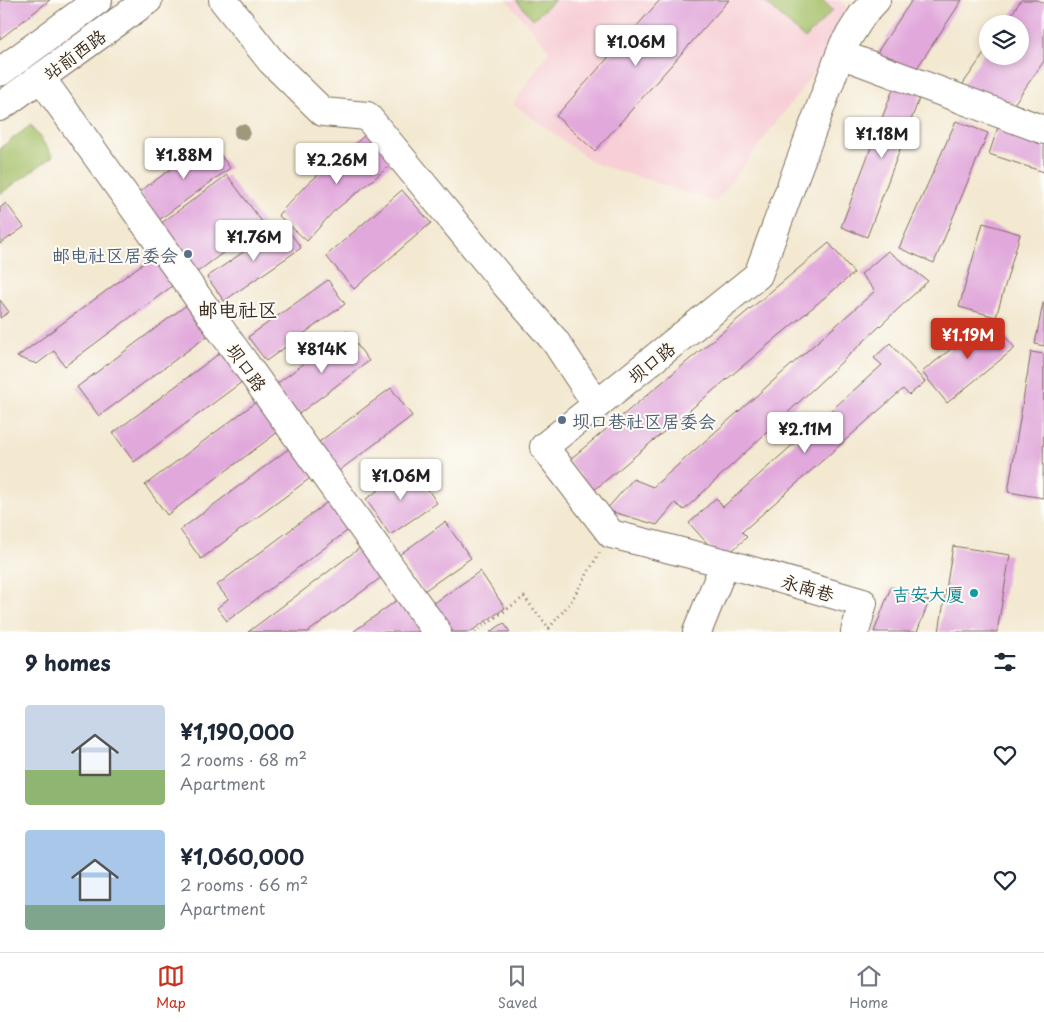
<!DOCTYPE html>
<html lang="en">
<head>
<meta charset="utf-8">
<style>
	body { margin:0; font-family:"Playpen Sans","LXGW WenKai TC",sans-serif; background:#f6f6f7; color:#1f2937; height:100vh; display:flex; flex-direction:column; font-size:19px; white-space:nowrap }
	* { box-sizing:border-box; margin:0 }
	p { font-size:16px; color:#747a83 }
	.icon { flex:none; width:28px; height:28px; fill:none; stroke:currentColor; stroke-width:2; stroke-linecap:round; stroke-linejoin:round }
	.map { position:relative; height:632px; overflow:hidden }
	.drawer { display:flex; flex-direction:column; background:#fff; flex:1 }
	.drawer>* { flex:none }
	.tools { position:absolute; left:979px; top:15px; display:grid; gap:10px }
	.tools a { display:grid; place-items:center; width:50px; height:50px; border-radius:50%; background:#fff; box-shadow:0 2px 8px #0003; font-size:25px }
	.price { position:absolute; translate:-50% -42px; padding:0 11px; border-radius:5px; background:#fff; color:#222; font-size:16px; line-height:32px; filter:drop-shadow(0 1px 2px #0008) }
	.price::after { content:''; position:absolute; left:50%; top:30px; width:15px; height:11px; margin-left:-8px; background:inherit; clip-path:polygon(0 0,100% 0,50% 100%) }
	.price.on { background:#c8321e; color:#fff }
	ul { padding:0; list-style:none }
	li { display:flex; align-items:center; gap:15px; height:125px; padding:0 25px }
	li span { display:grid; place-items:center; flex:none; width:140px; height:100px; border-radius:5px; color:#555 }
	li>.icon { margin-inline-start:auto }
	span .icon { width:60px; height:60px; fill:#fffc; stroke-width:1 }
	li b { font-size:21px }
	h2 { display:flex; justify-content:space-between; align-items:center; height:60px; padding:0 25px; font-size:21px }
	.tabs { display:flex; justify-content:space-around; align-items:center; height:70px; border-top:1px solid #e0e1e3; background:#fff; font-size:14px; color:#747a83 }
	.tabs a { display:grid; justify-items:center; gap:2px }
	.tabs .on { color:#c8321e }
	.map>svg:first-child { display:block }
</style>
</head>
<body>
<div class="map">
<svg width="1044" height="632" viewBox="0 0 1044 632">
	<rect width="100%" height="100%" fill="#fdfcf7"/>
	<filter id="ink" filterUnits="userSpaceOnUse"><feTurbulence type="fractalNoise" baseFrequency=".02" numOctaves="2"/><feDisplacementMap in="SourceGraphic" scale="10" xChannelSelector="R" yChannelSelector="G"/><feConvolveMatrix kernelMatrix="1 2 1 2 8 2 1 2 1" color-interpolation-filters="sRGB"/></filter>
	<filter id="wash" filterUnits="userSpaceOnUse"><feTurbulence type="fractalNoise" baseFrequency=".0096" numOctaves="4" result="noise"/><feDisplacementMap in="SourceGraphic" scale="20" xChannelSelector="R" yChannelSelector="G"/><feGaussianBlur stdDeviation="1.12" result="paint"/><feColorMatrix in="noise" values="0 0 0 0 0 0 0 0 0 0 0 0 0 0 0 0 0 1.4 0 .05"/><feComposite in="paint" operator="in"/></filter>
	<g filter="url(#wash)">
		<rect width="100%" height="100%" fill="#f3e8d0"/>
		<path fill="#f7cfd5" d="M 507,0 L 839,0 L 856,17 L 716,202 L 594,163 L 513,104 L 549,50 Z"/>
		<g fill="#a4c067" stroke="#707542">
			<path d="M 516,0 L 555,0 L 533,19 Z"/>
			<path d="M 763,0 L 822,0 L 833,10 L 805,39 Z"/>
			<path d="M 31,125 L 53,156 L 0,194 L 0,148 Z"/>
		</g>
		<g id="blocks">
			<g fill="#e1a8db">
				<path d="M 0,0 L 50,0 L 0,39 Z"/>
				<path d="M 660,0 L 729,0 L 595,151 L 556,116 Z"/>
				<path d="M 912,0 L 962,0 L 911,77 L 876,54 Z"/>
				<path d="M 1021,0 L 1038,0 L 1044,4 L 1044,61 L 1007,114 L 960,88 L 988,48 L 988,56 L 1020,56 L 1020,24 L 1005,24 Z"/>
				<path d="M 896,81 L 922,91 L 867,237 L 841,227 Z"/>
				<path d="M 956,121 L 988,133 L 934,263 L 899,248 Z"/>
				<path d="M 1000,121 L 1044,135 L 1044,172 L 989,154 Z"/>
				<path d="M 371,130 L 396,161 L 333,212 L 307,241 L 278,215 L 304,187 Z"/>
				<path d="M 210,141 L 230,168 L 159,220 L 139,192 Z"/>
				<path d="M 227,175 L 263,223 L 196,273 L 160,224 Z"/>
				<path d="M 402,190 L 431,223 L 354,289 L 326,256 Z"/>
				<path d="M 6,203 L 24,227 L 0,244 L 0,208 Z"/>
				<path d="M 983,223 L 1020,234 L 996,317 L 959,307 Z"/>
				<path d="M 284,224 L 301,248 L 224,301 L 207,277 Z"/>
				<path d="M 829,243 L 854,273 L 593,491 L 568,461 Z"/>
				<path d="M 888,251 L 928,281 L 684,510 L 675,503 L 657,525 L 606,510 L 633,479 L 653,487 L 875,291 L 861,274 Z"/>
				<path d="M 157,253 L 179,281 L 65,366 L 54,351 L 37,364 L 17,357 Z"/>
				<path d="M 328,280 L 345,304 L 266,361 L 248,337 Z"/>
				<path d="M 0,300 L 9,312 L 0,318 Z"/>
				<path d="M 192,301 L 214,331 L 99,416 L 77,387 Z"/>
				<path d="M 1043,303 L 1044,303 L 1044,346 L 1035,344 Z"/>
				<path d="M 990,318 L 1015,348 L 947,403 L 922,372 Z"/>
				<path d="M 347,331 L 369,361 L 296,416 L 274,386 Z"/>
				<path d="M 890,343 L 925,382 L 909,395 L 903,389 L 742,532 L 747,537 L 722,560 L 689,523 L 716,498 L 723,507 L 882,365 L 874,358 Z"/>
				<path d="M 228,347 L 250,376 L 134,462 L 113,433 Z"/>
				<path d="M 1031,352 L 1044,354 L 1043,498 L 1008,492 Z"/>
				<path d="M 391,388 L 412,416 L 336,473 L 315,445 Z"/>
				<path d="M 260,399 L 282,429 L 167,515 L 145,485 Z"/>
				<path d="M 295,444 L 317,473 L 201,559 L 180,530 Z"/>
				<path d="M 412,466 L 437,503 L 390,535 L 366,499 Z"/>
				<path d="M 330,500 L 351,528 L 227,621 L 217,608 L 228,599 L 217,585 Z"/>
				<path d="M 445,522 L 471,558 L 424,591 L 399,555 Z"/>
				<path d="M 953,546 L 1010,555 L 997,632 L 939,632 Z"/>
				<path d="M 361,547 L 383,576 L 308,632 L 248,632 Z"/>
				<path d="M 480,571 L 505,608 L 470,632 L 453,632 L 433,604 Z"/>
				<path d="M 891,587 L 929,601 L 917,632 L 874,632 Z"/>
				<path d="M 400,598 L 422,629 L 417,632 L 353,632 Z"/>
				<path d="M 504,623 L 510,632 L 490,632 Z"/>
			</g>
		</g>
	</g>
	<g filter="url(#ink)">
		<use href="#blocks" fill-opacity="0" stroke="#7b6c5c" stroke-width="1"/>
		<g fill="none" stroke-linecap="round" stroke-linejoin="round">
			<defs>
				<g id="minor">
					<path d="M 223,0 L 271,61 L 323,112 L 367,116 L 506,285 L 555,341 L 597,405"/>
					<path d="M 840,54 L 1044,130"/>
					<path d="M 41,78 L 437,632"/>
					<path d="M 725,563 L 863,603 L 855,632"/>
					<path d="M 697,632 L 725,563 L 611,534 L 544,447 L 758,275 L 844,44 L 863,14 L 876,0"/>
				</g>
				<g id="major">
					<path d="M 0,72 L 98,0"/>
					<path d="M 0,107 L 148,0"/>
				</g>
			</defs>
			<use href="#minor" stroke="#7b6c5c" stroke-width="30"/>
			<use href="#major" stroke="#7b6c5c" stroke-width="30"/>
			<path stroke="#7b6c5c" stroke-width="3" stroke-dasharray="1 4" stroke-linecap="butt" d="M 475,632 L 524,597 L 549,628 L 570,603 L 600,552"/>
			<use href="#minor" stroke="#fff" stroke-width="28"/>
			<use href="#major" stroke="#fff" stroke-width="28"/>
		</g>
		<circle fill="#9f987a" cx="242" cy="132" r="8"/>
	</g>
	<g fill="#5c6f8a" stroke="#fdfcf7" stroke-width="2">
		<circle cx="188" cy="254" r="5"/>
		<circle cx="562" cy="420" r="5"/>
	</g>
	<circle fill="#0f9aa8" stroke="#fdfcf7" stroke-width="2" cx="974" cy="593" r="5"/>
	<g text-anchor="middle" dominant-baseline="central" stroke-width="4" stroke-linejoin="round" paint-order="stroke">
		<g font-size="18" fill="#3b2a1e" stroke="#fdfcf7">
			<text transform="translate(74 54) rotate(-36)">站前西路</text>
			<text transform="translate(651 362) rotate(-39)">坝口路</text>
			<text transform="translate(247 367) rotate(54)">坝口路</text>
			<text transform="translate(808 587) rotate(16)">永南巷</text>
		</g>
		<g font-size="18" fill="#4e5e75" stroke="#fdfcf7" text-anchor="end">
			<text x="178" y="254">邮电社区居委会</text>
			<text x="572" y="420" text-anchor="start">坝口巷社区居委会</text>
		</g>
		<g font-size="18" fill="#0d838f" stroke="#fdfcf7" text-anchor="end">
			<text x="964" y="593">吉安大厦</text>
		</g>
		<g font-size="20" fill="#3b2a1e" stroke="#fdfcf7">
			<text x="238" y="309">邮电社区</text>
		</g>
	</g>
</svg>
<div class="tools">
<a><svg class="icon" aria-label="layers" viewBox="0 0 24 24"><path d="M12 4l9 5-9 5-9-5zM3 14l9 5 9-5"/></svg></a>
</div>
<b class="price" style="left:636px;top:67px">¥1.06M</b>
<b class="price" style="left:882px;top:159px">¥1.18M</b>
<b class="price" style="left:184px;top:180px">¥1.88M</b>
<b class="price" style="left:337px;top:185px">¥2.26M</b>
<b class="price" style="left:254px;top:262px">¥1.76M</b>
<b class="price on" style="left:968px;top:360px">¥1.19M</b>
<b class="price" style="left:322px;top:374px">¥814K</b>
<b class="price" style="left:805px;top:454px">¥2.11M</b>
<b class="price" style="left:401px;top:501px">¥1.06M</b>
</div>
<section class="drawer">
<h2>9 homes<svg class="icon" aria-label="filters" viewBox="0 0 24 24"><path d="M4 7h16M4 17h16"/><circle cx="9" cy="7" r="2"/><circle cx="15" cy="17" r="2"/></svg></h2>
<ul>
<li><span style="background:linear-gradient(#c9d6e8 65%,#8fb573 0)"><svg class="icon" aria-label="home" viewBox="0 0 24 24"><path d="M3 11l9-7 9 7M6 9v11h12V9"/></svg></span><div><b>¥1,190,000</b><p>2 rooms · 68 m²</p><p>Apartment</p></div><svg class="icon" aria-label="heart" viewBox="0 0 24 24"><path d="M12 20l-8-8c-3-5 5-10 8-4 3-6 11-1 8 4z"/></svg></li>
<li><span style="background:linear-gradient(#a9c7e8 75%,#7fa58c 0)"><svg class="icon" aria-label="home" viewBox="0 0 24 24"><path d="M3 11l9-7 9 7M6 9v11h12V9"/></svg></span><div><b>¥1,060,000</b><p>2 rooms · 66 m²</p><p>Apartment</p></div><svg class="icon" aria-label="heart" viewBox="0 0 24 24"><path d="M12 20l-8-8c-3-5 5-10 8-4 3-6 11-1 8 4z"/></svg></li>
</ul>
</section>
<nav class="tabs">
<a class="on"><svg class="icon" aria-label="map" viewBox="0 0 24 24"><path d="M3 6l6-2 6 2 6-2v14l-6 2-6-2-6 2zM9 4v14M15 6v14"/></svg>Map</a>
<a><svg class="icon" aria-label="saved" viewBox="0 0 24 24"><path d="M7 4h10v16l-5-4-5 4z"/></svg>Saved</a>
<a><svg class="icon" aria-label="home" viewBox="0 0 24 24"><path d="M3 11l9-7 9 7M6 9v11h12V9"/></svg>Home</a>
</nav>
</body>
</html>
